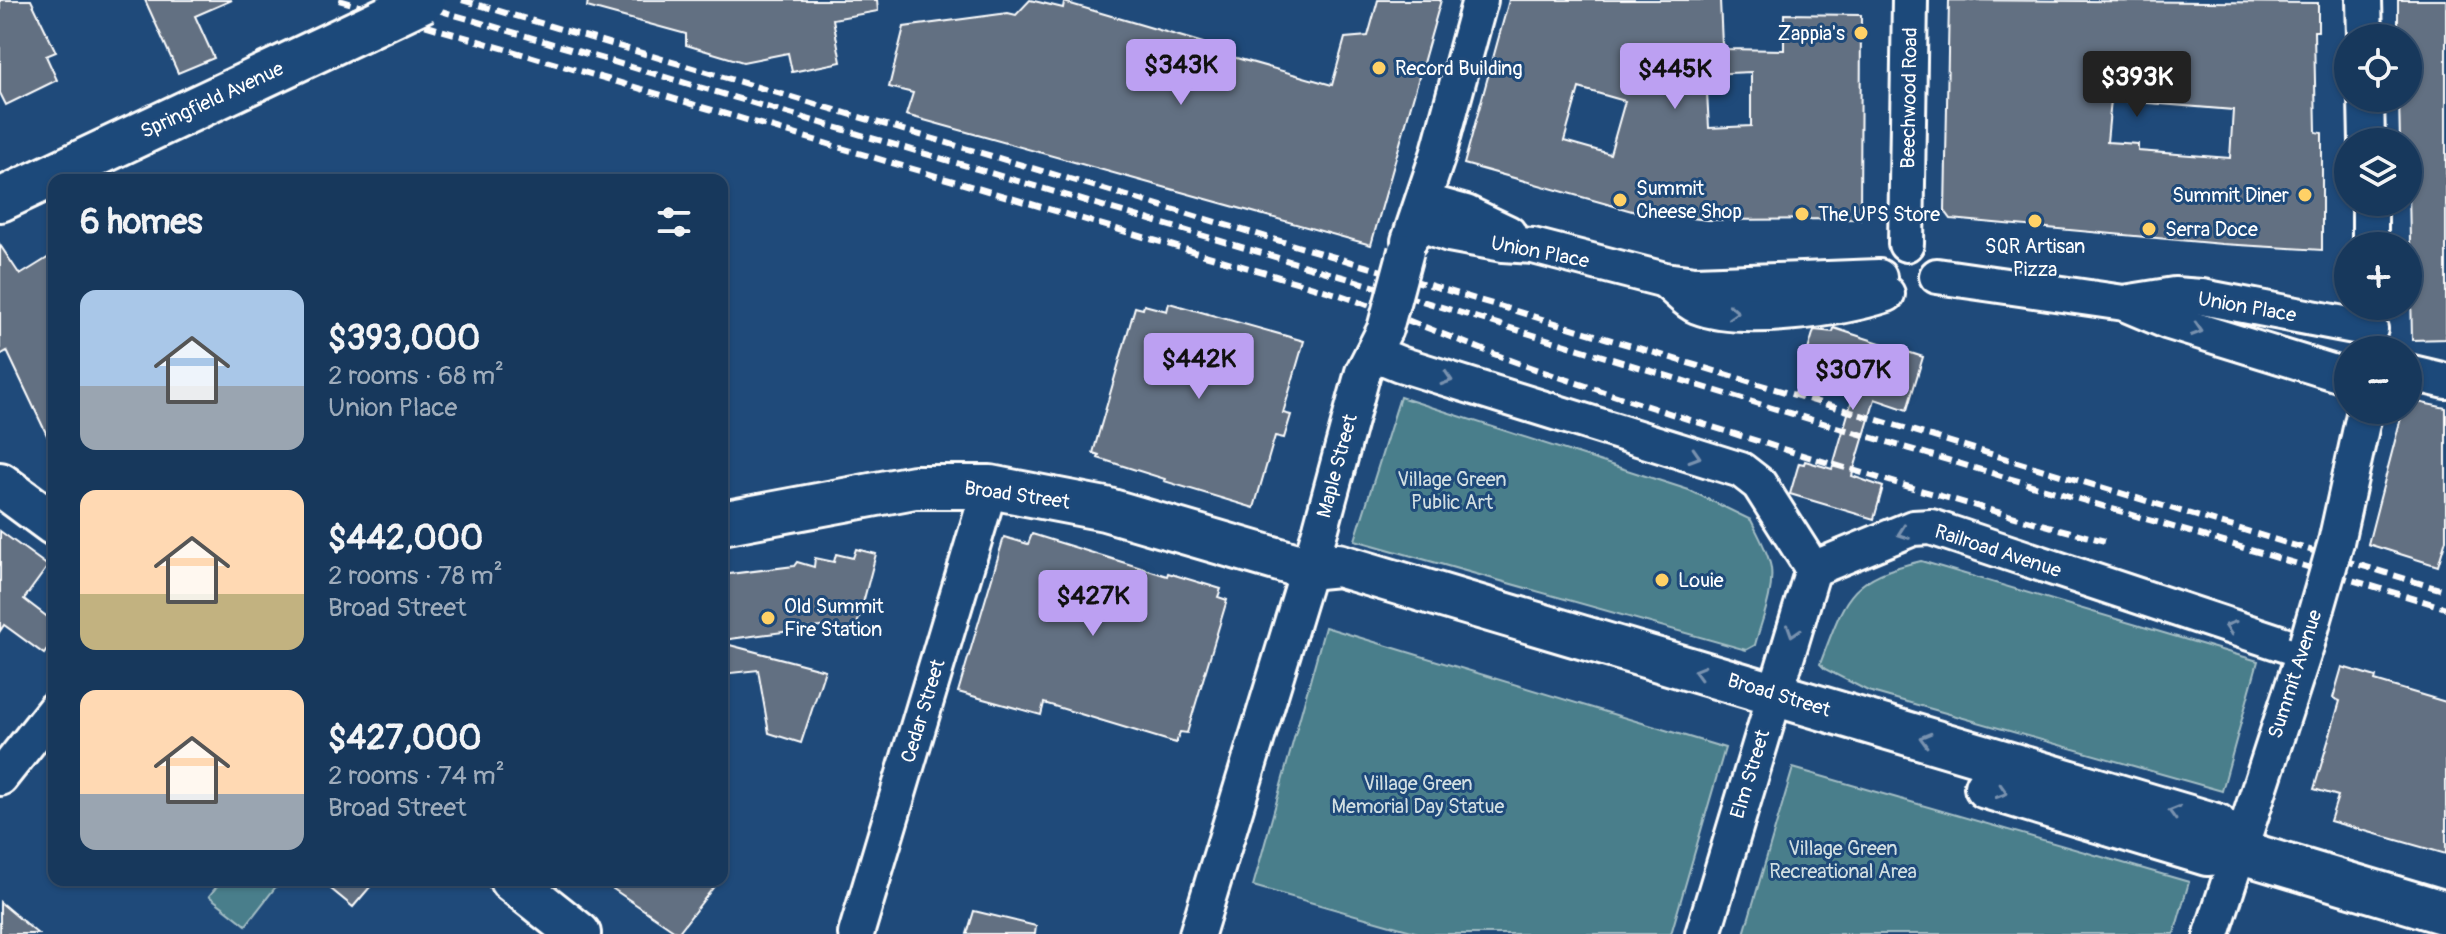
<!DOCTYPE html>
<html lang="en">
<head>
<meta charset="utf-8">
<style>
	body { margin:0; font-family:Pangolin,sans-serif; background:#244365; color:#f1f3f6; height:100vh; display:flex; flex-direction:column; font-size:30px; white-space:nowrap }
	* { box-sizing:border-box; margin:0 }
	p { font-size:26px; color:#9eacbb }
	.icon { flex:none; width:44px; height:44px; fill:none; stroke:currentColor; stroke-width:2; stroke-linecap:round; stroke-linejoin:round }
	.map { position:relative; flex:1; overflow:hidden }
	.side { position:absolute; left:48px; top:174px; width:680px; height:712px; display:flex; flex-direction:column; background:#17385c; border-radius:16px; box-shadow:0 2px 6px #0004,0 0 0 2px #365272 }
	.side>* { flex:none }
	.fabs { position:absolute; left:2334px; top:24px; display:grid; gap:16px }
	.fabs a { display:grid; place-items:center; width:88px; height:88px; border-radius:50%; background:#17385c; box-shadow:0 2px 6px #0004,0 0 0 2px #365272; font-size:40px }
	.price { position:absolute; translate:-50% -68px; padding:0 18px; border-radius:8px; background:#bca0f2; color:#111; font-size:26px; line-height:52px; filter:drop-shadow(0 2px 4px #0008) }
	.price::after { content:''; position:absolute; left:50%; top:48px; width:24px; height:18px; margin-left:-12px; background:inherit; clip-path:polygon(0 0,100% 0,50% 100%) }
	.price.active { background:#222; color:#fff }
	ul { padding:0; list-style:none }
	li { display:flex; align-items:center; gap:24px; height:200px; padding:0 32px }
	li span { display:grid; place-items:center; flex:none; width:224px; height:160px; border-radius:16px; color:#555 }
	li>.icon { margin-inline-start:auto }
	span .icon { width:96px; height:96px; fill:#fffc; stroke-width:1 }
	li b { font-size:34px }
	h2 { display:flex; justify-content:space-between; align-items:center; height:96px; padding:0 32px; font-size:34px }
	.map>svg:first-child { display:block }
</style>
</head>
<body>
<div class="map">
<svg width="2446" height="934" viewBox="0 0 2446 934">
	<rect width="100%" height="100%" fill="#1f4a7a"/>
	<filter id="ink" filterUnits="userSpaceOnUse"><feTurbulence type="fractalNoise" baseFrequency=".0125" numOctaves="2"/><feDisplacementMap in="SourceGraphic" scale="16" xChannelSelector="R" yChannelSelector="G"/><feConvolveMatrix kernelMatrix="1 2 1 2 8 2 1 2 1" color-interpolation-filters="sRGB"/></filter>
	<g filter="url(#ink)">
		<g fill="#4a7e8b" stroke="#a4bec5" stroke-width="2">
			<path d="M 1400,397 L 1689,490 L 1751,520 C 1758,535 1768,551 1771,568 C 1774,593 1761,622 1755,645 L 1746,650 L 1355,540 Z"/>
			<path d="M 1921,561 L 2258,661 L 2222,791 L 1868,691 L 1825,669 L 1820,664 C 1845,599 1847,578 1921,561 Z"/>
			<path d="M 1325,627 L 1725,748 L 1671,934 L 1422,934 L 1253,886 Z"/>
			<path d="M 1793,768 L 2189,882 L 2174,934 L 1744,934 Z"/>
			<path d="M 222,880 L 281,880 L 246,925 L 209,896 Z"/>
		</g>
		<g fill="#627082" stroke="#fff" stroke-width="2" fill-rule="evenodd">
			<path d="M 0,0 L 31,0 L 56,52 L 46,56 L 57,80 L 6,105 L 0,93 Z"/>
			<path d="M 145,0 L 232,0 L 195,16 L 214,58 L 178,73 Z"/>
			<path d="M 588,0 L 877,0 L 878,11 L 833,19 L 841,62 L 792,72 L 788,53 L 743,62 L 686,45 L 686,34 L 587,7 Z"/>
			<path d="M 1030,0 L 1063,8 L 1064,2 L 1203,43 L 1201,48 L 1332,85 L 1345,38 L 1368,36 L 1378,0 L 1441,0 L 1371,245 L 906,115 L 913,93 L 889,87 L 904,27 L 1008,13 L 1016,15 Z"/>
			<path d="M 1509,0 L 1720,0 L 1722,45 L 1724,45 L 1724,49 L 1784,50 L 1784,14 L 1861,15 L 1860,219 L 1708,220 L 1632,211 L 1464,164 ZM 1751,72 L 1751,126 L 1709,128 L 1706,74 ZM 1579,88 L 1625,101 L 1610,154 L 1564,141 Z"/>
			<path d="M 1949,0 L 2318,3 L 2318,31 L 2314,31 L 2316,132 L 2322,133 L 2322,250 L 2222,244 L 1951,219 L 1945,211 ZM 2111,100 L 2233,110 L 2230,158 L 2138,151 L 2138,144 L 2107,142 Z"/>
			<path d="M 2398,0 L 2446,0 L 2446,339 L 2412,340 L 2408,142 L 2400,142 L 2399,98 L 2408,98 L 2408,38 L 2398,38 Z"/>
			<path d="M 0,245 L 20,275 L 54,254 L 54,450 L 7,351 L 0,355 Z"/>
			<path d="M 1169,303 L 1304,341 L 1283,413 L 1291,415 L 1284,438 L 1275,436 L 1254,508 L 1164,481 L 1165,479 L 1098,458 L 1099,455 L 1093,453 L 1135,307 L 1143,309 L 1144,305 L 1167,311 Z"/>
			<path d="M 1834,328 L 1923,357 L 1907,410 L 1875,399 L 1852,476 L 1883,487 L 1874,519 L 1790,494 L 1799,463 L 1804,464 L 1805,461 L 1832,469 L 1854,393 L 1800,377 L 1814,330 L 1833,332 Z"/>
			<path d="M 2408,400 L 2446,408 L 2446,539 L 2438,566 L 2368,544 L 2403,410 L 2408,410 Z"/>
			<path d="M 0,531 L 48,566 L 24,599 L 54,622 L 54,640 L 44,654 L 4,625 L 0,631 Z"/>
			<path d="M 1032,534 L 1167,576 L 1168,573 L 1221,589 L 1218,597 L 1227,600 L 1187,733 L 1180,732 L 1176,743 L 1044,703 L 1041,715 L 958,692 L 1004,537 L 1028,544 Z"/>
			<path d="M 856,549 L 876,554 L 855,633 L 828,626 L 722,640 L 722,575 L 794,566 L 797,562 L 814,567 L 815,558 L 834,562 L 836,554 L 853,558 Z"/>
			<path d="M 722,643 L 825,670 L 801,743 L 769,733 L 758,670 L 722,674 Z"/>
			<path d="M 2342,667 L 2376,677 L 2375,681 L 2446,702 L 2446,854 L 2330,821 L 2338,796 L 2314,789 L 2340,701 L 2333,698 Z"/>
			<path d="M 320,880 L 376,880 L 353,907 Z"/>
			<path d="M 600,880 L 719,880 L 678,933 Z"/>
			<path d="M 0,902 L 38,934 L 0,934 Z"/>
			<path d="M 974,911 L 1036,926 L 1035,934 L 967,934 Z"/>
		</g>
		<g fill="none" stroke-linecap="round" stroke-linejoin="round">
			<defs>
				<g id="minor">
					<path d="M 2364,0 L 2365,38"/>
					<path d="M 2366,98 L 2367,142"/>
					<path d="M 1423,201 L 1466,213 L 1508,233"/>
					<path d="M 1416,222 L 1449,234 L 1503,244 L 1533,246 L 1665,280 L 1695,284 L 1879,277"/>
					<path d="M 1409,241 L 1438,155 L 1480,0"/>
					<path d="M 1906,244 L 1910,0"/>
					<path d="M 2370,246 L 2370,202"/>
					<path d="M 1937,276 L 2124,303 L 2169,322 L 2348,377"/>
					<path d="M 1668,283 C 1677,290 1687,302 1697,306 C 1742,324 1842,309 1887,294"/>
					<path d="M 2124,303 L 2174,295 L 2202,297 L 2370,329"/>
					<path d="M 1373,353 L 1400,364 L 1741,470 L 1759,484 L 1813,569"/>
					<path d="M 2408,372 L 2446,381"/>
					<path d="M 2336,542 L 2365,410"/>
					<path d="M 1813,569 L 1913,528 L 1931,527 L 2304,651"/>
					<path d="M 0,778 L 54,710"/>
					<path d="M 856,934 L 990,487"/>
					<path d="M 1197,934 L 1321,528 L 1363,372 L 1385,329"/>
					<path d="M 1703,934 L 1813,569"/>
					<path d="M 2212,934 L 2307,643"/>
				</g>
				<g id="major">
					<path d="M 0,200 L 361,30"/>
					<path d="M 0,484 L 54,524"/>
					<path d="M 722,523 L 914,487 L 990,487 L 1105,509 L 1307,568 L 1338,565 L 2216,825 L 2238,851"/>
					<path d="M 1986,787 L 2207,854 L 2238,851 L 2446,913"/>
					<path d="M 511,880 L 579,934"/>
				</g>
			</defs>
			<use href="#minor" stroke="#fff" stroke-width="40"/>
			<use href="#major" stroke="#fff" stroke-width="48"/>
			<use href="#minor" stroke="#1f4a7a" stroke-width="34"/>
			<use href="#major" stroke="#1f4a7a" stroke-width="42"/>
			<g stroke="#fff" stroke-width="6" stroke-dasharray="12 6" stroke-linecap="butt">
				<path d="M 339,0 L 1337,294 C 1412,320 1485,353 1559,377 C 1739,437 1921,493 2105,541"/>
				<path d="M 404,0 L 1343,277 L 1779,410 L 2446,608"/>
				<path d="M 462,0 L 1409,279 L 2446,591"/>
			</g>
			<defs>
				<g id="minor-bridge">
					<path d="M 1385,329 L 1406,251"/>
					<path d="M 2307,643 L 2336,542"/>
				</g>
				<path id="major-bridge" d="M 361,30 L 424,0"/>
			</defs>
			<use href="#minor-bridge" stroke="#fff" stroke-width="40" stroke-linecap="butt"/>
			<use href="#major-bridge" stroke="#fff" stroke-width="48" stroke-linecap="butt"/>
			<use href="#minor-bridge" stroke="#1f4a7a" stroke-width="34"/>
			<use href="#major-bridge" stroke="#1f4a7a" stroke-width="42"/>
		</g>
		<defs><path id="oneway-chevron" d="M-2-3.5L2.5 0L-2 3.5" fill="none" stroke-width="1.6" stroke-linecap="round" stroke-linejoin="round" transform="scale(2)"/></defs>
		<g stroke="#7992af">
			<use href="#oneway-chevron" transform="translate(1733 312) rotate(3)"/>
			<use href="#oneway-chevron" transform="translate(2197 330) rotate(17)"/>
			<use href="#oneway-chevron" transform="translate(1447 379) rotate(17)"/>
			<use href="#oneway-chevron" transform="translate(1695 456) rotate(17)"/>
			<use href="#oneway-chevron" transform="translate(1903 533) rotate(160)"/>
			<use href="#oneway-chevron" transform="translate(2230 627) rotate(-162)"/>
			<use href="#oneway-chevron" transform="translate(1793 631) rotate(108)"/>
			<use href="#oneway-chevron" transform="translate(1699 672) rotate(-164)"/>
			<use href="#oneway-chevron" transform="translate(1925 739) rotate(-164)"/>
			<use href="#oneway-chevron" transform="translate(2002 792) rotate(17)"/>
			<use href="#oneway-chevron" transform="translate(2174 812) rotate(-164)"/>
		</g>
	</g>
	<g fill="#ffd166" stroke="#1f4a7a" stroke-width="3">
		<circle cx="1861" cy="33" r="8"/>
		<circle cx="1379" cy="68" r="8"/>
		<circle cx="2305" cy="195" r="8"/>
		<circle cx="1620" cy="200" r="8"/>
		<circle cx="1802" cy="214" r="8"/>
		<circle cx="2035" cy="221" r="8"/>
		<circle cx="2149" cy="229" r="8"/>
		<circle cx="1662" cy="580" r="8"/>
		<circle cx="768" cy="618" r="8"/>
	</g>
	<g text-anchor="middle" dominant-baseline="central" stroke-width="6" stroke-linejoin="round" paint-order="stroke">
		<g font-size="20" fill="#fff" stroke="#1f4a7a" text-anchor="start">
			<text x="1845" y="33" text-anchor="end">Zappia's</text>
			<text x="1395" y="68">Record Building</text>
			<text x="1636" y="188">Summit<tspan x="1636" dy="23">Cheese Shop</tspan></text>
			<text x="2289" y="195" text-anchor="end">Summit Diner</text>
			<text x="1818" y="214">The UPS Store</text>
			<text x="2165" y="229">Serra Doce</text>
			<text x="2035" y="246" text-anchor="middle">SQR Artisan<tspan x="2035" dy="23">Pizza</tspan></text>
			<text x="1678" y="580">Louie</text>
			<text x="784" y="606">Old Summit<tspan x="784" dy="23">Fire Station</tspan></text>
		</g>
		<g font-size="20" fill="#fff" stroke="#1f4a7a">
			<text transform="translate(1909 98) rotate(-89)">Beechwood Road</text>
			<text transform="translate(212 100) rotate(-25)">Springfield Avenue</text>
			<text transform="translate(1540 252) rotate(11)">Union Place</text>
			<text transform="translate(2247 307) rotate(10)">Union Place</text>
			<text transform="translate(1337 466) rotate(-75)">Maple Street</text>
			<text transform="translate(1017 495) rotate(8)">Broad Street</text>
			<text transform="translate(1998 551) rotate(18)">Railroad Avenue</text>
			<text transform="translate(2295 674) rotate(-72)">Summit Avenue</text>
			<text transform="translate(1779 695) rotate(17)">Broad Street</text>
			<text transform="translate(923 711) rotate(-73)">Cedar Street</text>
			<text transform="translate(1750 774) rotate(-73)">Elm Street</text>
		</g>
		<g font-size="20" fill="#d2dfe2" stroke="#1f4a7a">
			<text x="1452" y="479">Village Green<tspan x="1452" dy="23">Public Art</tspan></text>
			<text x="1418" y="783">Village Green<tspan x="1418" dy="23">Memorial Day Statue</tspan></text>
			<text x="1843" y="848">Village Green<tspan x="1843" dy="23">Recreational Area</tspan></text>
		</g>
	</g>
</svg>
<div class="fabs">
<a><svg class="icon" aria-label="locate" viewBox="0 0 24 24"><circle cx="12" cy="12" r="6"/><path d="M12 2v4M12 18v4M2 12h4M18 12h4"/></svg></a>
<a><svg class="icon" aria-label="layers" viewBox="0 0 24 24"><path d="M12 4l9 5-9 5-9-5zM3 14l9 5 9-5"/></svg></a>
<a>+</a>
<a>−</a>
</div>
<b class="price" style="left:1181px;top:107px">$343K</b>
<b class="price" style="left:1675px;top:111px">$445K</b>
<b class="price active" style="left:2137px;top:119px">$393K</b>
<b class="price" style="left:1199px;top:401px">$442K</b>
<b class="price" style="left:1853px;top:412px">$307K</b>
<b class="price" style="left:1093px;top:638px">$427K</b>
<section class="side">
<h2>6 homes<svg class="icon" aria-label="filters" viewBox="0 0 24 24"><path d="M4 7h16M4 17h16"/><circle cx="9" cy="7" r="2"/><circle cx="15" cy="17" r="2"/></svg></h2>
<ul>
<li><span style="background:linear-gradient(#a9c7e8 60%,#9aa5b1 0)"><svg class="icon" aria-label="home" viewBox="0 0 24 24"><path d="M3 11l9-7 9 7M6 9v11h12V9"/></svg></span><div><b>$393,000</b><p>2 rooms · 68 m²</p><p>Union Place</p></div></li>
<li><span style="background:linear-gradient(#ffd9b3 65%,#c2b280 0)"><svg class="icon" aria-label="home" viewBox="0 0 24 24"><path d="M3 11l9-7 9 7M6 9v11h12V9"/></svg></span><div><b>$442,000</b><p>2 rooms · 78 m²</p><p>Broad Street</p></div></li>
<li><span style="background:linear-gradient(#ffd9b3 65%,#9aa5b1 0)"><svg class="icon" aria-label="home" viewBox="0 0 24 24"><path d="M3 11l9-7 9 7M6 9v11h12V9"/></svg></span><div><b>$427,000</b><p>2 rooms · 74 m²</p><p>Broad Street</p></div></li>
</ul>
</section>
</div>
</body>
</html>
